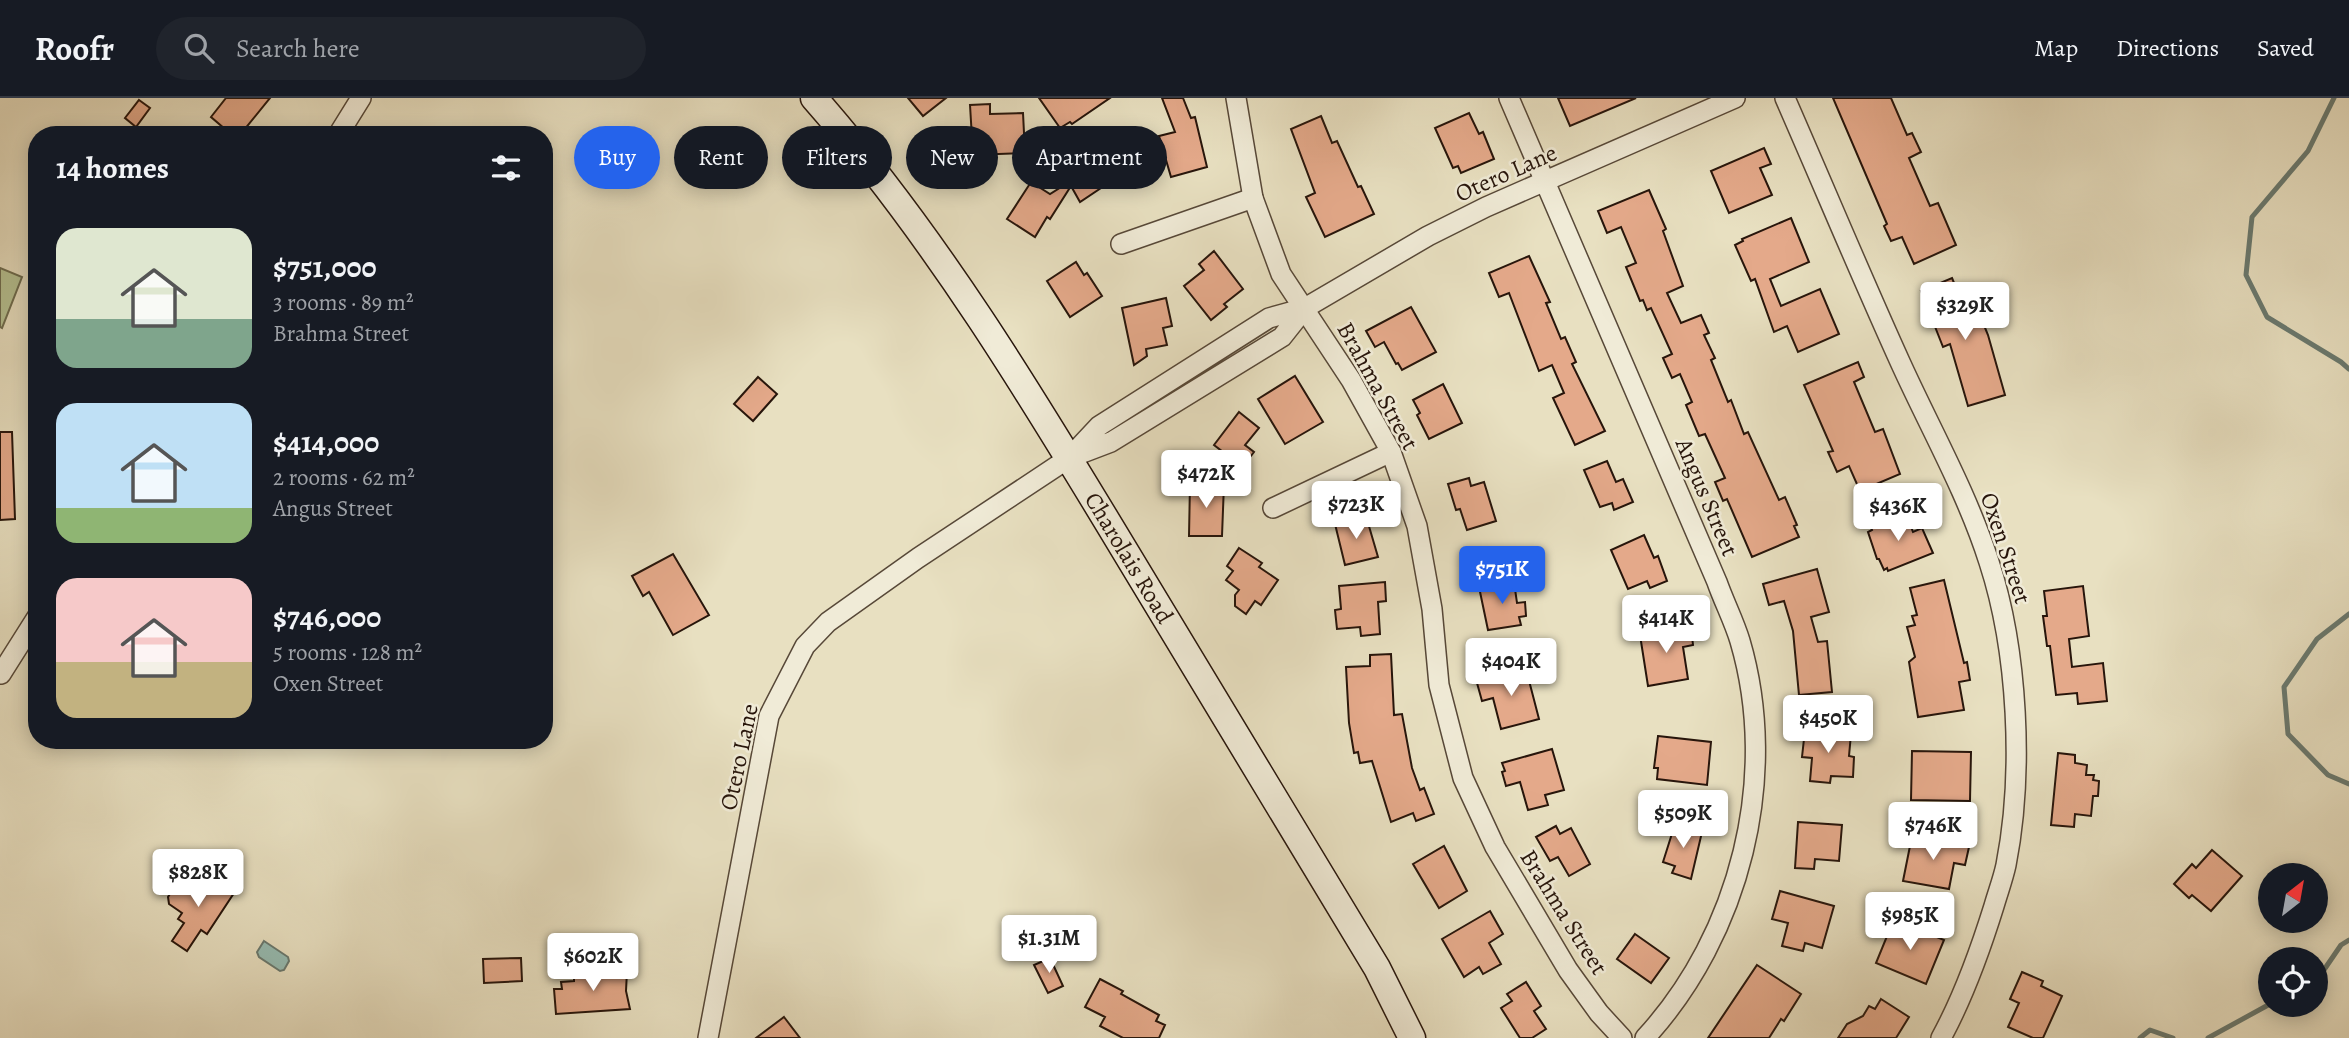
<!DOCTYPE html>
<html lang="en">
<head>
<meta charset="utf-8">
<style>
	body { margin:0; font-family:Alegreya,serif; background:#20242c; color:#f1f3f6; height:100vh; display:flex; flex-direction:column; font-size:26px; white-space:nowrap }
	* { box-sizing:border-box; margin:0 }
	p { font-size:23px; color:#9ea1a6 }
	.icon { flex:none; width:38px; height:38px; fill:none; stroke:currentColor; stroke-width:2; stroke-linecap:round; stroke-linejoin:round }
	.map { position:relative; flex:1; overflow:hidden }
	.side { position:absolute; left:28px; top:28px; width:525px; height:623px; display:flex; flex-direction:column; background:#171b24; border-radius:28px; box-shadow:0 4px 18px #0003 }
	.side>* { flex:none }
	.top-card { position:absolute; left:574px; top:28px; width:665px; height:63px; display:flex; gap:14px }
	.needle { width:46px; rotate:31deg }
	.tools { position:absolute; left:2258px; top:765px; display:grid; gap:14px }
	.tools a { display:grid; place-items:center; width:70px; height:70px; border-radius:50%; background:#171b24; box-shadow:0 4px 18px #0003; font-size:35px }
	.price { position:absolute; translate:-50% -60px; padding:0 16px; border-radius:7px; background:#fff; color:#222; font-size:23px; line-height:46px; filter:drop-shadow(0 2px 4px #0008) }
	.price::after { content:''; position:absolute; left:50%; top:42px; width:21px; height:16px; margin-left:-10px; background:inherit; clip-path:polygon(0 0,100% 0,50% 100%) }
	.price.selected { background:#2563eb; color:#fff }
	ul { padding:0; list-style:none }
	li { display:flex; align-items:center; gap:21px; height:175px; padding:0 28px }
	li span { display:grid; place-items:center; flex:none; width:196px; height:140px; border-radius:21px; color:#555 }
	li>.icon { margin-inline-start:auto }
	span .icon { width:84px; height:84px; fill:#fffc; stroke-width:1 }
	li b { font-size:30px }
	h2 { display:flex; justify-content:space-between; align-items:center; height:84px; padding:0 28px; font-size:30px }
	.chip { padding:0 24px; border-radius:32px; background:#171b24; box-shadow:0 4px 18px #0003; font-size:24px; line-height:63px }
	.chip.selected { background:#2563eb; color:#fff }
	header { display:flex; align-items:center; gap:42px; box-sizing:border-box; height:98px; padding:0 35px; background:#171b24; border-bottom:2px solid #363941 }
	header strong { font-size:33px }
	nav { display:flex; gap:38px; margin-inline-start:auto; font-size:24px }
	.search { width:490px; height:63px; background:#20242c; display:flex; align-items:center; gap:18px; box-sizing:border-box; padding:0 24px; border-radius:38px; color:#9ea1a6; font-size:26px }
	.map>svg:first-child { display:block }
</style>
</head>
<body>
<header>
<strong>Roofr</strong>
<div class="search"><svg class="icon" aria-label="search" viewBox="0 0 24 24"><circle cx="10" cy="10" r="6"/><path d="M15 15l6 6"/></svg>Search here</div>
<nav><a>Map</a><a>Directions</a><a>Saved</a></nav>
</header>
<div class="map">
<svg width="2349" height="940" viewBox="0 0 2349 940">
	<rect width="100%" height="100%" fill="#e8e0c1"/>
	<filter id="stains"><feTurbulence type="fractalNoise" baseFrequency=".00286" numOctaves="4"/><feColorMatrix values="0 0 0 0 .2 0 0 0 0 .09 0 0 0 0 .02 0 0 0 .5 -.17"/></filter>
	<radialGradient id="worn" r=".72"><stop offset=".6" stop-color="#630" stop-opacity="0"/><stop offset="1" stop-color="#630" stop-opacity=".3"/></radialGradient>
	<path fill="#b6c293" stroke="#6e6c4f" stroke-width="2" d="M 0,170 L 22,179 L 2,230 L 0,229 Z"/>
	<path fill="#97bdb3" stroke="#6a7a70" stroke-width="2" d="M 264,843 L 288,859 L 289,863 L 284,872 L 280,873 L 259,859 L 257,854 Z"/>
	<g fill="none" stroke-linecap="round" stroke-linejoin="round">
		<g stroke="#6a7a70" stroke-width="5">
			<path d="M 2334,0 L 2308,53 L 2252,119 L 2246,177 L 2267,219 L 2341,264 L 2349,271"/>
			<path d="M 2349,516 L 2317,541 L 2284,589 L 2288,636 L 2328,677 L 2349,686"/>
			<path d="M 2315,885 L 2341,847 L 2349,842"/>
			<path d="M 2140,940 L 2150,932 L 2173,940"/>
			<path d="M 2208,940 L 2270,906"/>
		</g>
	</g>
	<g fill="#e4a98a" stroke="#27150b" stroke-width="2">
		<path d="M 226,0 L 270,0 L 240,37 L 232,37 L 211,19 Z"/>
		<path d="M 908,0 L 946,0 L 923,18 Z"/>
		<path d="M 1039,0 L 1110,0 L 1072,26 L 1070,24 L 1060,30 Z"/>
		<path d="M 1162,0 L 1183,0 L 1191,20 L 1195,19 L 1207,69 L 1171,79 L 1159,38 L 1175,34 Z"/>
		<path d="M 1558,0 L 1636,0 L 1570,28 Z"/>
		<path d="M 1833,0 L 1891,0 L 1907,37 L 1912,35 L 1921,54 L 1909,60 L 1930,108 L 1938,105 L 1956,147 L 1914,166 L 1902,139 L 1891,143 L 1884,128 L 1887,126 Z"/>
		<path d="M 139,2 L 150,10 L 136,29 L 125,20 Z"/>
		<path d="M 990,6 L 990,16 L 1023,15 L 1025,55 L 973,57 L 970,7 Z"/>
		<path d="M 1469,15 L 1479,36 L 1483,34 L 1494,61 L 1461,75 L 1458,68 L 1453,70 L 1435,30 Z"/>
		<path d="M 1321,18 L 1332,45 L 1337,43 L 1358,89 L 1361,88 L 1374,116 L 1325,139 L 1306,99 L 1315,95 L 1291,31 Z"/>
		<path d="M 1104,47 L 1121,73 L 1102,85 L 1104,88 L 1080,104 L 1071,88 L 1050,121 L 1047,119 L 1035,139 L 1007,121 L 1031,84 L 1050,96 L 1077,79 L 1070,68 L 1097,50 Z"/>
		<path d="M 1764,50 L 1771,66 L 1760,70 L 1772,97 L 1729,115 L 1711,73 Z"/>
		<path d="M 1649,92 L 1666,131 L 1663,133 L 1683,188 L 1667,195 L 1681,225 L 1701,217 L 1709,235 L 1704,237 L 1715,260 L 1711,262 L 1728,304 L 1731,302 L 1744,336 L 1748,334 L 1779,402 L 1785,399 L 1797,427 L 1794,428 L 1799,439 L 1752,459 L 1727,401 L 1723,403 L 1715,384 L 1725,380 L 1705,336 L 1699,338 L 1686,307 L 1692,304 L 1680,276 L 1672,280 L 1663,260 L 1672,256 L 1651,210 L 1647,212 L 1643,202 L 1640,203 L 1626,169 L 1636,165 L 1621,129 L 1607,135 L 1598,113 Z"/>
		<path d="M 1791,120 L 1809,164 L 1770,181 L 1781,208 L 1820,191 L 1839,236 L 1798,254 L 1787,228 L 1774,234 L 1755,181 L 1751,183 L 1735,147 L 1743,143 L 1742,141 Z"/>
		<path d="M 1214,153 L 1243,191 L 1224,206 L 1227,209 L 1211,222 L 1184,188 L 1204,172 L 1199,166 Z"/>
		<path d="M 1529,158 L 1550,204 L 1546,205 L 1561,241 L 1565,239 L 1576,264 L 1572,266 L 1605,333 L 1575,347 L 1553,300 L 1564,295 L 1552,267 L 1539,273 L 1509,195 L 1499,199 L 1489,175 Z"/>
		<path d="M 1076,164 L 1084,177 L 1087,175 L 1102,198 L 1070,219 L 1047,183 Z"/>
		<path d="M 1952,180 L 1963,207 L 1968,205 L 1971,213 L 1977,210 L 1988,237 L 2005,297 L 1968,308 L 1950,246 L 1943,249 L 1921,193 Z"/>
		<path d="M 1166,200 L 1172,228 L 1163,230 L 1167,247 L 1146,251 L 1147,258 L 1134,267 L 1122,210 Z"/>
		<path d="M 1411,209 L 1436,254 L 1402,272 L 1398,265 L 1396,266 L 1384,244 L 1375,249 L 1366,233 Z"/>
		<path d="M 1858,264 L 1864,279 L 1854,284 L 1875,334 L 1883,331 L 1900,376 L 1860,393 L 1849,368 L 1837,374 L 1828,354 L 1833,353 L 1804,287 Z"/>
		<path d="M 1295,278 L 1323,324 L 1285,346 L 1258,301 Z"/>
		<path d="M 758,279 L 777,296 L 753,323 L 734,306 Z"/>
		<path d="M 1443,286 L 1462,325 L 1429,341 L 1417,317 L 1420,315 L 1413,302 Z"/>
		<path d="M 1239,314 L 1259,330 L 1245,347 L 1254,354 L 1237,376 L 1218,361 L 1223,354 L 1214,347 Z"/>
		<path d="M 0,334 L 12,334 L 15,421 L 0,422 Z"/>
		<path d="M 1607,363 L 1616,384 L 1623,381 L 1633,404 L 1614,412 L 1612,405 L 1600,409 L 1584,372 Z"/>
		<path d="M 1469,380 L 1471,388 L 1484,384 L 1496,423 L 1467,432 L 1460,411 L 1456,412 L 1448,386 Z"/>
		<path d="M 1190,386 L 1224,386 L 1222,438 L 1189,438 Z"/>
		<path d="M 1902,416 L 1905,423 L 1908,421 L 1913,434 L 1922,430 L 1933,455 L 1888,473 L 1887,470 L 1884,472 L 1879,461 L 1877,461 L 1868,434 L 1872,432 L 1871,429 Z"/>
		<path d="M 1366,418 L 1378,459 L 1345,467 L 1335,426 Z"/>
		<path d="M 1644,437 L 1654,460 L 1658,458 L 1667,483 L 1650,490 L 1647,483 L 1628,491 L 1611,452 Z"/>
		<path d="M 1239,450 L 1262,465 L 1259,469 L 1278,482 L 1261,507 L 1255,503 L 1246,516 L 1235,508 L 1235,497 L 1239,492 L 1226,482 L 1233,473 L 1227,468 Z"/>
		<path d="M 673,456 L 709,517 L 673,537 L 649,494 L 643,498 L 632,478 Z"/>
		<path d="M 1817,471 L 1829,514 L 1811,519 L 1818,544 L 1827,543 L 1832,594 L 1799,597 L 1793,533 L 1784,503 L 1769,507 L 1763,486 Z"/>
		<path d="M 1944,482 L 1964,565 L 1967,564 L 1970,582 L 1959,584 L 1964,612 L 1918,619 L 1909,564 L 1915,559 L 1907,529 L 1915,527 L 1912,518 L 1917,517 L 1910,490 Z"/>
		<path d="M 1385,484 L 1386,503 L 1378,504 L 1380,536 L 1361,538 L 1360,529 L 1337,531 L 1335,512 L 1341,511 L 1339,488 Z"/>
		<path d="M 1514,484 L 1517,505 L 1525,504 L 1526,518 L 1519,519 L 1521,527 L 1488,532 L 1479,489 Z"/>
		<path d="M 2083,488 L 2089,538 L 2069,541 L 2072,569 L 2103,565 L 2107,603 L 2078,606 L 2077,595 L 2056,597 L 2050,548 L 2047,548 L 2043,518 L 2047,518 L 2044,493 Z"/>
		<path d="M 1691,529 L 1693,547 L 1683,549 L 1688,581 L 1648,588 L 1640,537 Z"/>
		<path d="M 1391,556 L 1394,617 L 1402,616 L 1412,670 L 1420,692 L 1424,690 L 1434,716 L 1416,723 L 1413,715 L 1391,724 L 1372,663 L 1360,665 L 1358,654 L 1354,655 L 1349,625 L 1346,569 L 1370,568 L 1370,557 Z"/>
		<path d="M 1526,571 L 1539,621 L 1501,631 L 1493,600 L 1482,603 L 1477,585 Z"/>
		<path d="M 1805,632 L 1851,636 L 1849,658 L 1854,659 L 1853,679 L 1831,678 L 1830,685 L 1810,683 L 1812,660 L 1802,659 Z"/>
		<path d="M 1658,638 L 1711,644 L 1707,687 L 1657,681 L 1658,670 L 1654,670 Z"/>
		<path d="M 1552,651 L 1564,692 L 1545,697 L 1548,707 L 1528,712 L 1520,684 L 1506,688 L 1502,674 L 1505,673 L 1502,665 Z"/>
		<path d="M 1912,653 L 1971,654 L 1970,703 L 1911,702 Z"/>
		<path d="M 2058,655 L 2075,657 L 2075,665 L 2087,667 L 2086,677 L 2094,677 L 2093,682 L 2099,683 L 2098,698 L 2093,698 L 2091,718 L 2075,716 L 2074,729 L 2051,727 Z"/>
		<path d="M 1798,724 L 1842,727 L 1839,763 L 1815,761 L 1814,771 L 1795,770 Z"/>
		<path d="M 1675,726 L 1702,734 L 1691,781 L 1672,775 L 1675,768 L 1663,764 Z"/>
		<path d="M 1556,728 L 1560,736 L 1571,730 L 1590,766 L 1569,778 L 1558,759 L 1550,763 L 1536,739 Z"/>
		<path d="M 1912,738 L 1969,749 L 1965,767 L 1954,765 L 1949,791 L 1903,783 Z"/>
		<path d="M 1444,748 L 1467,793 L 1439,810 L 1413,766 Z"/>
		<path d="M 2212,752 L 2242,778 L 2211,813 L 2192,797 L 2189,800 L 2174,786 L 2192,766 L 2196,770 Z"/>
		<path d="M 207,777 L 234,795 L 207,836 L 201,832 L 187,853 L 172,843 L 184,825 L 178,821 L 182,815 L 169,806 L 168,799 L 173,791 L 184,789 L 187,785 L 197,792 Z"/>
		<path d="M 1780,793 L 1834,808 L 1822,850 L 1805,845 L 1803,853 L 1782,848 L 1788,825 L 1772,821 Z"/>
		<path d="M 1490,813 L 1503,836 L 1489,845 L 1501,866 L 1483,876 L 1479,869 L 1464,879 L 1442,841 Z"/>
		<path d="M 1894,821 L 1944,842 L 1926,886 L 1876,865 Z"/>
		<path d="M 1635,836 L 1669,860 L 1651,885 L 1617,861 Z"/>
		<path d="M 521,860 L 522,883 L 484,885 L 483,861 Z"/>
		<path d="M 1050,860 L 1063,888 L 1048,895 L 1034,867 Z"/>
		<path d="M 1757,867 L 1801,896 L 1784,923 L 1781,921 L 1769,940 L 1708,940 Z"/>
		<path d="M 627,873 L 626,893 L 630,911 L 556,916 L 554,891 L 562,891 L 561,884 L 574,883 L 574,876 Z"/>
		<path d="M 2022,874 L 2043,883 L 2041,888 L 2062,898 L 2043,940 L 2033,940 L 2008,929 L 2019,905 L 2010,901 Z"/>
		<path d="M 1100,881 L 1123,893 L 1121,896 L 1159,917 L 1156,923 L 1165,927 L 1159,940 L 1123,940 L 1100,928 L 1105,919 L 1085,909 Z"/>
		<path d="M 1526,884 L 1541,908 L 1534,913 L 1546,931 L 1532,940 L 1520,940 L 1501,910 L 1512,903 L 1507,896 Z"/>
		<path d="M 1881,901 L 1909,919 L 1896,940 L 1838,940 L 1847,926 L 1863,918 L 1869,908 L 1875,911 Z"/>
		<path d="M 784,919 L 800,940 L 756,940 Z"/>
	</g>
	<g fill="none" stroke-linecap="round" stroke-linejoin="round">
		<defs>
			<g id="street">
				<path d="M 1236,0 L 1253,100 L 1281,176 L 1351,282 L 1391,354 L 1417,428 L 1432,511 L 1439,587 L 1463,680 L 1495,749 L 1568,872 L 1599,915 L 1622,940"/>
				<path d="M 1509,0 L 1717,484 C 1724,504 1734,523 1740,543 C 1780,679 1740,837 1645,940"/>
				<path d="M 1785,0 C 1824,89 1861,178 1901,266 C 1931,332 1967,395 1989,464 C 2018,553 2024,675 2006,767 C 2003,781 1998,794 1994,808 C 1980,853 1964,898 1941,940"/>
				<path d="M 338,37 L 361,0"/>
				<path d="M 1121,146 L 1253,100"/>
				<path d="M 1305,210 L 1282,239 L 1111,344 L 1069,360 L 1099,328 L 1269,220 L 1305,210 L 1428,138 L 1486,109 L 1735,0"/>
				<path d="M 1273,410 L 1391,354"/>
				<path d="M 1,576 L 37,519"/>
				<path d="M 708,940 L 769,618 L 805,548 L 828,524 L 918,460 L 1069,360"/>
			</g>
			<g id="secondary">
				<path id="s1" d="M 814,0 C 935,138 1031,297 1125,453 C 1209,592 1293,731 1377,870 L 1412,940"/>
			</g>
		</defs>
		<use href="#street" stroke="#574838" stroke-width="22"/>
		<use href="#secondary" stroke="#27150b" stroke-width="29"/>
		<use href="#street" stroke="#f0ebd7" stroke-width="19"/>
		<use href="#secondary" stroke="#f0ebd7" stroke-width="26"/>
	</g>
	<g text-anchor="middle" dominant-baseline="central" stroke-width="5" stroke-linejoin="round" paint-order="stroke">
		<g font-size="24" fill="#27150b" stroke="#f0ebd7">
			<text transform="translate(1506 75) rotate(-24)">Otero Lane</text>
			<text transform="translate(1378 288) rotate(61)">Brahma Street</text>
			<text transform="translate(1707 399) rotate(67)">Angus Street</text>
			<text transform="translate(2006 450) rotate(72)">Oxen Street</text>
			<text stroke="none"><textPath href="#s1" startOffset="558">Charolais Road</textPath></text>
			<text transform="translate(739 659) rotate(-78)">Otero Lane</text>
			<text transform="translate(1564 814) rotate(58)">Brahma Street</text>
		</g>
	</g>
	<rect width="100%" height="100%" filter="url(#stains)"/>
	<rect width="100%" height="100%" fill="url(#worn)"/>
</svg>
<div class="tools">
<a><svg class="needle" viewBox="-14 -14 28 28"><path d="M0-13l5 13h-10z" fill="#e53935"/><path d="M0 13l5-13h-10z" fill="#9ea1a6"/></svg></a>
<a><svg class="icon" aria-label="locate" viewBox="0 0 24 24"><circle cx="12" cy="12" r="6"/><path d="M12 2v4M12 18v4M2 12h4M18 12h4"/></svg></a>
</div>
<b class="price" style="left:1965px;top:244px">$329K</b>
<b class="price" style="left:1206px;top:412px">$472K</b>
<b class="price" style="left:1356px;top:443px">$723K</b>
<b class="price" style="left:1898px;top:445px">$436K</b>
<b class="price selected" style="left:1502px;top:508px">$751K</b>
<b class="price" style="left:1666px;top:557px">$414K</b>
<b class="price" style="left:1511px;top:600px">$404K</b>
<b class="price" style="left:1828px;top:657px">$450K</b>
<b class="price" style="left:1683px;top:752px">$509K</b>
<b class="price" style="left:1933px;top:764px">$746K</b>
<b class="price" style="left:198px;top:811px">$828K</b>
<b class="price" style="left:1910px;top:854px">$985K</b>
<b class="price" style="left:1049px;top:877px">$1.31M</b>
<b class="price" style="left:593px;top:895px">$602K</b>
<div class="top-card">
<a class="chip selected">Buy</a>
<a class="chip">Rent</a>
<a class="chip">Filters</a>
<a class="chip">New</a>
<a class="chip">Apartment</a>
</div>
<section class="side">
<h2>14 homes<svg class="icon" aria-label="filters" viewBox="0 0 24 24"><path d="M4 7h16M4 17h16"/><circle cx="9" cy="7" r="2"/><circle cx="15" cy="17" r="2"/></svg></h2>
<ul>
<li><span style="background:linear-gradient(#dfe7d0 65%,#7fa58c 0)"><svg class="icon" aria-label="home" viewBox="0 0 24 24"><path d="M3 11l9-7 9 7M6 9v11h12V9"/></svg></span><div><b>$751,000</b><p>3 rooms · 89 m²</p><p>Brahma Street</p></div></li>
<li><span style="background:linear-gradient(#bfe0f5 75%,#8fb573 0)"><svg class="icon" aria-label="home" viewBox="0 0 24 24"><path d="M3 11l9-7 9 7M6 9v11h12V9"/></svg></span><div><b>$414,000</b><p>2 rooms · 62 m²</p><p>Angus Street</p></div></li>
<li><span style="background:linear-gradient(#f6c9c9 60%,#c2b280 0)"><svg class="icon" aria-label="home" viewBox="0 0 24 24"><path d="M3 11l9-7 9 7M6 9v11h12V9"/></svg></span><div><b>$746,000</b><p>5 rooms · 128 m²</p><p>Oxen Street</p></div></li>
</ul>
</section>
</div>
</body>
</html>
